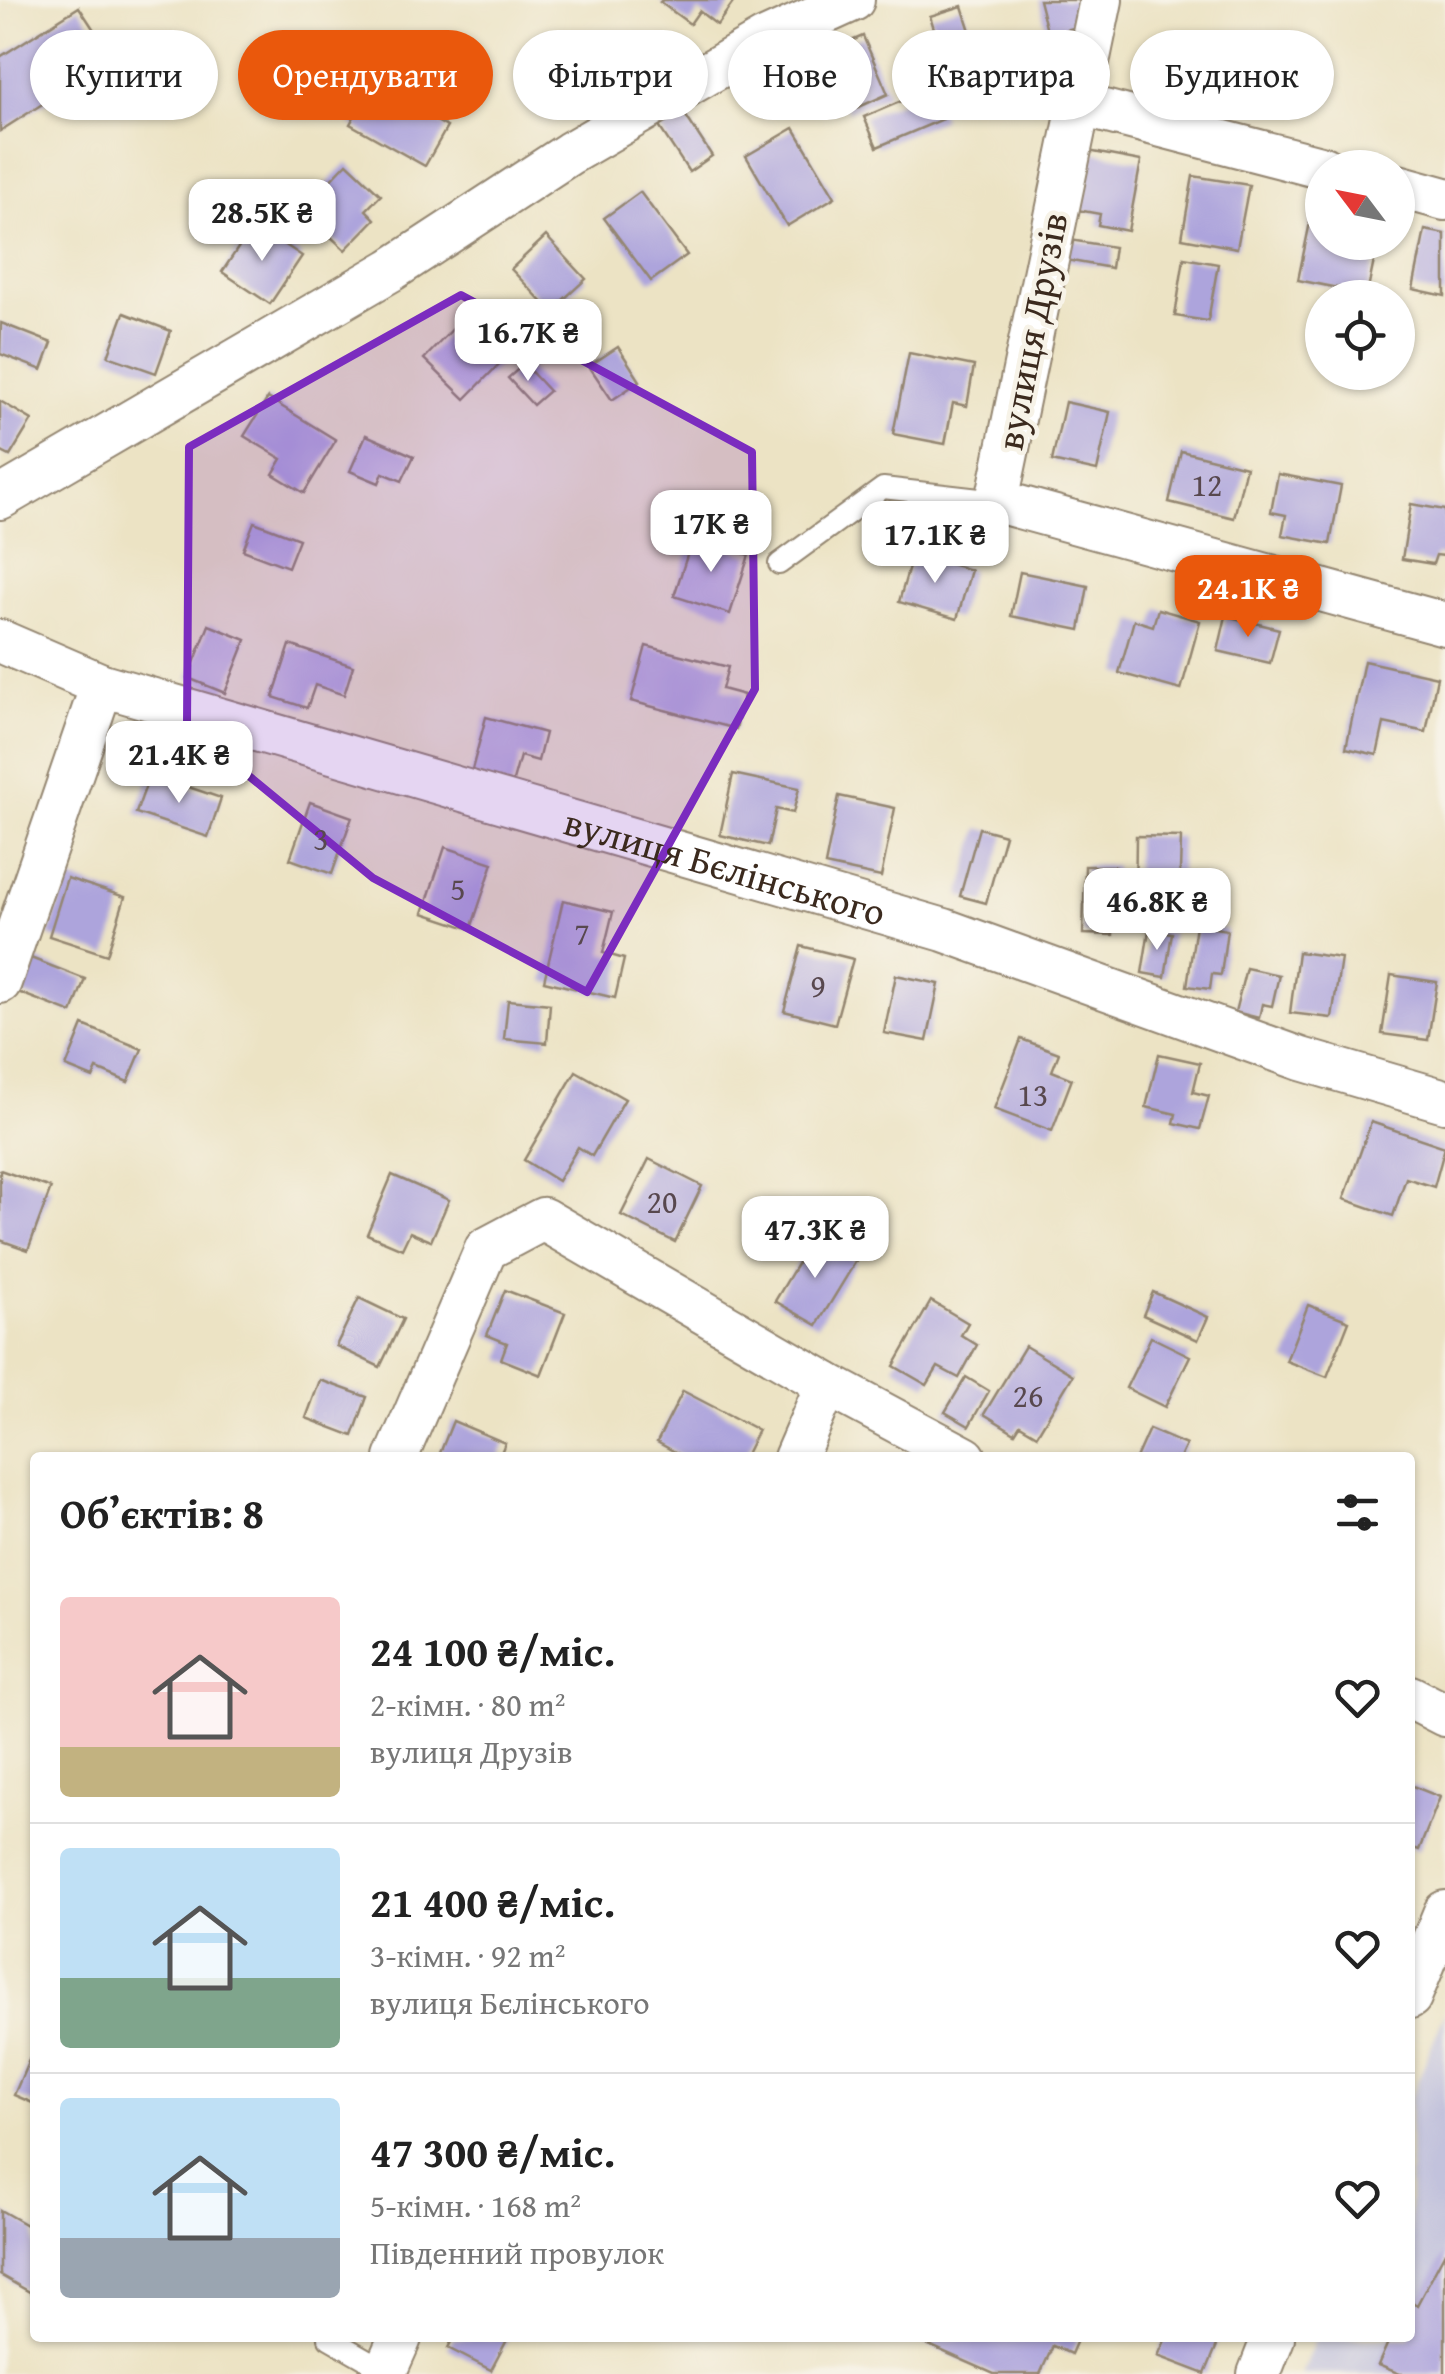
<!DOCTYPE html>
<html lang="uk">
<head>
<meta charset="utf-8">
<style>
	body { margin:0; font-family:"Gentium Book Plus",serif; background:#f2f2f2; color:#222; height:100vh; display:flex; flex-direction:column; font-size:38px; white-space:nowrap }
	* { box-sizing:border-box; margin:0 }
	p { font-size:32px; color:#767676 }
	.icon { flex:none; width:55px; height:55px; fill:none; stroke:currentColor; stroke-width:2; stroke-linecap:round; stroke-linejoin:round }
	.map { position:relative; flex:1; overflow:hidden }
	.side { position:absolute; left:30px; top:1452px; width:1385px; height:890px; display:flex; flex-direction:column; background:#fff; border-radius:10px; box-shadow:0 2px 8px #0004 }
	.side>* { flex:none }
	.guide { position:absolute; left:30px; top:30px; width:1385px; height:90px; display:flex; gap:20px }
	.needle { width:65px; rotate:302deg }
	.controls { position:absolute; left:1305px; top:150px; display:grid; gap:20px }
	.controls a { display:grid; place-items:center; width:110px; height:110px; border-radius:50%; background:#fff; box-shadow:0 2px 8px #0004; font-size:50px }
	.price { position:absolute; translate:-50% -85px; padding:0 22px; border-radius:20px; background:#fff; color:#222; font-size:32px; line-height:65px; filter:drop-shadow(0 2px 5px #0008) }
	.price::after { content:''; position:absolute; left:50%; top:60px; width:30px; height:22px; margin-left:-15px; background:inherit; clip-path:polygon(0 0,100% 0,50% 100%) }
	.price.current { background:#ea580c; color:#fff }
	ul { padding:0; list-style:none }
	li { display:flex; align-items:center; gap:30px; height:250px; padding:0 30px }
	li+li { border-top:2px solid #e0e0e0 }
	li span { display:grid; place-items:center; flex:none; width:280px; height:200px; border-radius:10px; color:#555 }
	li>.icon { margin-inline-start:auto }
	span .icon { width:120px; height:120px; fill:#fffc; stroke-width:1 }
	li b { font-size:42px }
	h2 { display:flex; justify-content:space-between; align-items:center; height:120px; padding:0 30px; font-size:42px }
	.chip { padding:0 35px; border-radius:45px; background:#fff; box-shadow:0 2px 8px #0004; font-size:35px; line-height:90px }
	.chip.current { background:#ea580c; color:#fff }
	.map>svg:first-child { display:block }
</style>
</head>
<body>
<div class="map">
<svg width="1445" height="2374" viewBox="0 0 1445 2374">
	<rect width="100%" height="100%" fill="#f7f3e8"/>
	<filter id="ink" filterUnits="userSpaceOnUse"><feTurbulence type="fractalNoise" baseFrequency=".01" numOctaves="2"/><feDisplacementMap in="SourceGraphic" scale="20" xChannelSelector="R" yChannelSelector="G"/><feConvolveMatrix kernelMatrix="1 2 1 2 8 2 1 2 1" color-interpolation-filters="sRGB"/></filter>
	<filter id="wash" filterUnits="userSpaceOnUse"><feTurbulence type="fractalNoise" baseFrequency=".0048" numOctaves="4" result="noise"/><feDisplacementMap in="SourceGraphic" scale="40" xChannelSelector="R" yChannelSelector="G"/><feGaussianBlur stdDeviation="2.25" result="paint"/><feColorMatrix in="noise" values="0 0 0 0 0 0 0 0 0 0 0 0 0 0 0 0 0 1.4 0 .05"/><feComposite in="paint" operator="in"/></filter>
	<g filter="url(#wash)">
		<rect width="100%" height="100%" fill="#ece3c4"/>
		<path fill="#c2c2dc" d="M 1445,2012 L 1445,2374 L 1301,2374 L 1316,2338 L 1410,2338 L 1410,2100 Z"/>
		<g id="blocks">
			<g fill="#ada4dc">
				<path d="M 662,0 L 735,0 L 717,25 L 699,11 L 690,24 L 660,2 Z"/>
				<path d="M 1039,0 L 1078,0 L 1084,25 L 1048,35 Z"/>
				<path d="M 962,6 L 980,62 L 948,73 L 930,16 Z"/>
				<path d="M 79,7 L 113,59 L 0,131 L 0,57 Z"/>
				<path d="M 863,36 L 888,94 L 848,112 L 835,82 L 820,88 L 803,49 L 831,37 L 835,48 Z"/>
				<path d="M 372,85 L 447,127 L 425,166 L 350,124 Z"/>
				<path d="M 930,89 L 943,119 L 877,147 L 864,117 Z"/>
				<path d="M 682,110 L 712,156 L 689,172 L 658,125 Z"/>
				<path d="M 794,128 L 835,197 L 787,226 L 746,156 Z"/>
				<path d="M 1083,150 L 1141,161 L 1128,231 L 1098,225 L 1100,214 L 1072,209 Z"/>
				<path d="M 347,163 L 381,195 L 366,210 L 375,219 L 345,250 L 302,210 Z"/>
				<path d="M 1193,176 L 1249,185 L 1237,248 L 1182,238 Z"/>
				<path d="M 640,192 L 687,255 L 651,281 L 604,218 Z"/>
				<path d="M 1314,203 L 1322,205 L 1322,242 L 1378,242 L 1367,294 L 1298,280 Z"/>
				<path d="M 254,224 L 302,256 L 270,304 L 222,272 Z"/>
				<path d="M 1425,230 L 1445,234 L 1445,296 L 1413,289 Z"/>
				<path d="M 546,236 L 586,279 L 551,311 L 511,269 Z"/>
				<path d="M 1070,240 L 1114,247 L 1111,268 L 1066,260 Z"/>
				<path d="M 1184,258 L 1218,264 L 1208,321 L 1175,316 Z"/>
				<path d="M 124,313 L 171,331 L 156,373 L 108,356 Z"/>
				<path d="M 464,317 L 505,358 L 465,399 L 424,359 Z"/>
				<path d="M 1,323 L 52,343 L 42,370 L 0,354 Z"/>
				<path d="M 618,347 L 640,381 L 612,400 L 589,366 Z"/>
				<path d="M 909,353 L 974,366 L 967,406 L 953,403 L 945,444 L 893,434 Z"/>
				<path d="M 524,364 L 549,391 L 533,405 L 508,378 Z"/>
				<path d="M 268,398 L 336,440 L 304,493 L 273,474 L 282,459 L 244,436 Z"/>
				<path d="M 0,401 L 32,420 L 10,456 L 0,451 Z"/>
				<path d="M 1065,402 L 1110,412 L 1097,471 L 1052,461 Z"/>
				<path d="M 366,435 L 414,456 L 402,481 L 383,473 L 379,483 L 350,471 Z"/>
				<path d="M 1181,451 L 1246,467 L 1234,518 L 1169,502 Z"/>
				<path d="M 1278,474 L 1341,486 L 1330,544 L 1282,535 L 1286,515 L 1271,512 Z"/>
				<path d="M 1411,504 L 1445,510 L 1445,556 L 1436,555 L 1433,564 L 1402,559 Z"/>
				<path d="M 254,522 L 299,539 L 288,567 L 243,550 Z"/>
				<path d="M 693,537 L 749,555 L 730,614 L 674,596 Z"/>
				<path d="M 913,553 L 971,570 L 957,619 L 899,602 Z"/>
				<path d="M 1020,572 L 1088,586 L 1080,630 L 1011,616 Z"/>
				<path d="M 1158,609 L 1200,621 L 1181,690 L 1119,673 L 1134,620 L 1153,626 Z"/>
				<path d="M 1226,616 L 1279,629 L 1270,663 L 1218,651 Z"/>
				<path d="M 209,625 L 246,640 L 225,693 L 188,678 Z"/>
				<path d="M 290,645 L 353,666 L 344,695 L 315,685 L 307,708 L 273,697 Z"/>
				<path d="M 646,646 L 728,667 L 722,689 L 744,695 L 736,729 L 631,701 Z"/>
				<path d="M 1364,661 L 1437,677 L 1426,732 L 1384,723 L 1377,755 L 1346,748 Z"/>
				<path d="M 486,717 L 545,733 L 538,761 L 520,756 L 511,788 L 470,777 Z"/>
				<path d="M 150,774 L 221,798 L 208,837 L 136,813 Z"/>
				<path d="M 733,774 L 799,788 L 793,813 L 776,809 L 768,846 L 720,835 Z"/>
				<path d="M 839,796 L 895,808 L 881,877 L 825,865 Z"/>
				<path d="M 310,802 L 352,817 L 332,874 L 290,859 Z"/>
				<path d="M 979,828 L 1005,835 L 986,903 L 960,896 Z"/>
				<path d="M 1136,836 L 1181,837 L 1179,908 L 1135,907 Z"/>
				<path d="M 445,847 L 493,863 L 471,929 L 423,913 Z"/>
				<path d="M 1085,866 L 1115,866 L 1113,935 L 1083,934 Z"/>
				<path d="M 67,878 L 125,897 L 107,955 L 49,936 Z"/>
				<path d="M 563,900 L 613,912 L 603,953 L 624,959 L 615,998 L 544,981 Z"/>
				<path d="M 1196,925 L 1227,930 L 1221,975 L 1212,974 L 1210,989 L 1187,986 Z"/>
				<path d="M 1149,930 L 1172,933 L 1165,977 L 1142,973 Z"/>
				<path d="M 801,946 L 853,959 L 835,1024 L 784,1011 Z"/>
				<path d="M 1298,952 L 1341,958 L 1332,1018 L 1290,1013 Z"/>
				<path d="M 28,957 L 85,979 L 72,1013 L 15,991 Z"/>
				<path d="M 1246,968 L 1279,975 L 1272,1006 L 1262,1004 L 1259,1018 L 1235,1012 Z"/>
				<path d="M 896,975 L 939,984 L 927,1041 L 884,1033 Z"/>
				<path d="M 1391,975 L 1437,982 L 1428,1040 L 1382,1034 Z"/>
				<path d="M 508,1000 L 550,1004 L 547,1043 L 504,1039 Z"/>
				<path d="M 83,1025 L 142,1049 L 128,1082 L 97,1069 L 93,1078 L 66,1067 Z"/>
				<path d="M 1021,1039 L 1059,1053 L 1052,1071 L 1072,1079 L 1052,1131 L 994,1109 Z"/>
				<path d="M 1159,1054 L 1200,1063 L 1193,1092 L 1209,1096 L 1200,1129 L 1174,1123 L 1176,1114 L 1146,1107 Z"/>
				<path d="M 576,1071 L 625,1099 L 592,1156 L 578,1147 L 558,1181 L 524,1160 Z"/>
				<path d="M 1371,1122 L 1445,1147 L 1434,1187 L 1406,1178 L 1393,1216 L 1344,1199 Z"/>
				<path d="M 649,1159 L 702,1186 L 675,1242 L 621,1215 Z"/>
				<path d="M 0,1170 L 51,1188 L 28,1250 L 0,1240 Z"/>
				<path d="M 392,1175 L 449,1200 L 431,1241 L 410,1232 L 402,1249 L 367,1234 Z"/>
				<path d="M 814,1236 L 856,1261 L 817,1325 L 775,1301 Z"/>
				<path d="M 505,1290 L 565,1313 L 541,1375 L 501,1359 L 507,1343 L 487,1335 Z"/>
				<path d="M 1153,1292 L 1208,1317 L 1198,1340 L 1143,1315 Z"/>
				<path d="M 359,1298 L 403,1319 L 380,1367 L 336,1346 Z"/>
				<path d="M 931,1301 L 968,1323 L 961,1335 L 977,1345 L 959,1378 L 938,1367 L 927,1385 L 894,1366 Z"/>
				<path d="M 1308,1305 L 1349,1321 L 1327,1377 L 1286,1361 Z"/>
				<path d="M 1151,1337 L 1190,1356 L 1165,1407 L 1126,1388 Z"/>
				<path d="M 1025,1346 L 1073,1375 L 1037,1435 L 1020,1425 L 1015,1433 L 984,1414 Z"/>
				<path d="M 966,1377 L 989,1391 L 969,1426 L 945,1412 Z"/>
				<path d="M 320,1380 L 367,1397 L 353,1436 L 306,1418 Z"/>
				<path d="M 683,1391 L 758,1430 L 744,1458 L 686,1458 L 657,1442 Z"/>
				<path d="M 453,1421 L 505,1443 L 499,1458 L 438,1458 Z"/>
				<path d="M 1149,1429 L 1186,1445 L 1180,1458 L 1136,1458 Z"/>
				<path d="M 1410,1785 L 1440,1797 L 1419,1850 L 1410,1847 Z"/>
				<path d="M 35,2046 L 35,2104 L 14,2095 Z"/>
				<path d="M 0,2210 L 35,2230 L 35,2295 L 0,2275 Z"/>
				<path d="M 1445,2252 L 1445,2374 L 1400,2374 L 1378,2365 L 1390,2338 L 1410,2338 L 1410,2301 L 1417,2305 Z"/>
				<path d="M 453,2338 L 508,2338 L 491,2370 L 448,2348 Z"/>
				<path d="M 913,2338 L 1078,2338 L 1071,2354 L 1053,2346 L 1040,2374 L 994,2374 Z"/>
				<path d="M 1166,2338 L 1220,2338 L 1205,2374 L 1158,2356 Z"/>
			</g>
		</g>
	</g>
	<g filter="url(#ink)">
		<use href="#blocks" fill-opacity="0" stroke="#948671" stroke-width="2.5"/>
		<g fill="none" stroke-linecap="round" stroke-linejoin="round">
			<defs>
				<g id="service">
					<path d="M 779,564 L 883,488 L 997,501"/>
					<path d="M 329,2338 L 385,2370"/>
				</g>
				<g id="minor">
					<path d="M 1101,0 L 997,501 L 1445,624"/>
					<path d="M 1077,104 L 1324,168"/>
					<path d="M 1398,186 L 1445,199"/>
					<path d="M 0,498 L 391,270 L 570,153 L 765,40 L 853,0"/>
					<path id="s1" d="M 0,641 L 102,685 L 944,930 L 1301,1059 L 1445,1101"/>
					<path d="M 0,982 L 102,685"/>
					<path d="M 396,1458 L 486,1249 L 543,1219 L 827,1384 L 965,1458"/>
					<path d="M 795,1458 L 827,1384"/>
					<path d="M 1410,1697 L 1445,1715"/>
					<path d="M 1410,1997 L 1445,1912"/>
					<path d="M 384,2374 L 400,2338"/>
					<path d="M 1259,2374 L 1273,2338"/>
				</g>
			</defs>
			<use href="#service" stroke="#948671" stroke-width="24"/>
			<use href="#minor" stroke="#948671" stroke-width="46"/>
			<use href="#service" stroke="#fff" stroke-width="20"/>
			<use href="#minor" stroke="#fff" stroke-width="42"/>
		</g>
	</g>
	<path fill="#7b2cbf" fill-opacity="0.2" stroke="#7b2cbf" stroke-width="8" stroke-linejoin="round" d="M 461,295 L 752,452 L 755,689 L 587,992 L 373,878 L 187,725 L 189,447 Z"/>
	<g text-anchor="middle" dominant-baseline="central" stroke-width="9" stroke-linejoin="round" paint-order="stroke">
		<g font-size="32" fill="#58484e">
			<text x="1207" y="484">12</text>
			<text x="321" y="838">3</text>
			<text x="458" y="888">5</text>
			<text x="582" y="933">7</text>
			<text x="818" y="985">9</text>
			<text x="1033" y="1094">13</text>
			<text x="662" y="1201">20</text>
			<text x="1028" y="1395">26</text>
		</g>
		<g font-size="38" fill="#3b2a1e" stroke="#f7f3e8">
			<text transform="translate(1031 331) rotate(-79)">вулиця Друзів</text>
			<text stroke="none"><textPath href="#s1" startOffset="760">вулиця Бєлінського</textPath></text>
		</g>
	</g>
</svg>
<div class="controls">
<a><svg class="needle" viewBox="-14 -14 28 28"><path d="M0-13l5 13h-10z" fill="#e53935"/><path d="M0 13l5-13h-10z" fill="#767676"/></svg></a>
<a><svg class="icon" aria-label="locate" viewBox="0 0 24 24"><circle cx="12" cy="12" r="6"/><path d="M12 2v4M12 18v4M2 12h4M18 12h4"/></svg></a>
</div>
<b class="price" style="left:262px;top:264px">28.5K ₴</b>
<b class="price" style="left:528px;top:384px">16.7K ₴</b>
<b class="price" style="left:711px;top:575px">17K ₴</b>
<b class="price" style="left:935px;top:586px">17.1K ₴</b>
<b class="price current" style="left:1248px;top:640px">24.1K ₴</b>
<b class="price" style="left:179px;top:806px">21.4K ₴</b>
<b class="price" style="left:1157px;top:953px">46.8K ₴</b>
<b class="price" style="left:815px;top:1281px">47.3K ₴</b>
<div class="guide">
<a class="chip">Купити</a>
<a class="chip current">Орендувати</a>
<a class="chip">Фільтри</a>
<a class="chip">Нове</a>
<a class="chip">Квартира</a>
<a class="chip">Будинок</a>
</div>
<section class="side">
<h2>Об’єктів: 8<svg class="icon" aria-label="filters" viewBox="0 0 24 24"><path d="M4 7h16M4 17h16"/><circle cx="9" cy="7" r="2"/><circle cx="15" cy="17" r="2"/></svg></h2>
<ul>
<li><span style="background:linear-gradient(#f6c9c9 75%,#c2b280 0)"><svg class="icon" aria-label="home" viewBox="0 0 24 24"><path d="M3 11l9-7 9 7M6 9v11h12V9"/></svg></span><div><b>24 100 ₴/міс.</b><p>2-кімн. · 80 m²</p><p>вулиця Друзів</p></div><svg class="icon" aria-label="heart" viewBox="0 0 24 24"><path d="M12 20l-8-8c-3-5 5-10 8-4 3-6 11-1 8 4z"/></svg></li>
<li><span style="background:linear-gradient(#bfe0f5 65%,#7fa58c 0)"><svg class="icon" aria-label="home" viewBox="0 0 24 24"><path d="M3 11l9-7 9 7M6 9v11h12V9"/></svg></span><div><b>21 400 ₴/міс.</b><p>3-кімн. · 92 m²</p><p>вулиця Бєлінського</p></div><svg class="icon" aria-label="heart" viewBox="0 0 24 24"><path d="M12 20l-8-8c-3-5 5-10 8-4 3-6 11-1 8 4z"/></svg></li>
<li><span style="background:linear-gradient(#bfe0f5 70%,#9aa5b1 0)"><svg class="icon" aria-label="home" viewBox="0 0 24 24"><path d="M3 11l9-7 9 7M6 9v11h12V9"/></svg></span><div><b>47 300 ₴/міс.</b><p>5-кімн. · 168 m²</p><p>Південний провулок</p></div><svg class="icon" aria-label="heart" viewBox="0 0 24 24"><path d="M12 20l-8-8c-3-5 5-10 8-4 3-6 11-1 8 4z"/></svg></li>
</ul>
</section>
</div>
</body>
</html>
